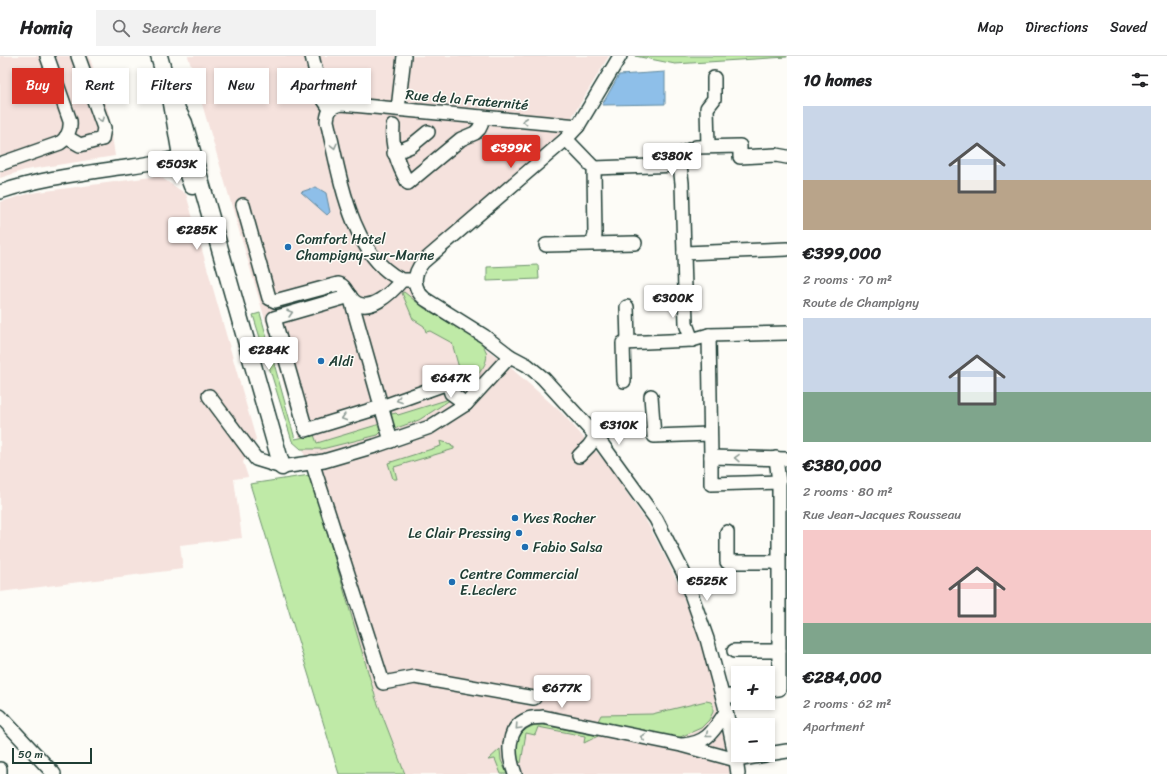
<!DOCTYPE html>
<html lang="en">
<head>
<meta charset="utf-8">
<style>
	body { margin:0; font-family:Sriracha,sans-serif; background:#f2f2f2; color:#202124; height:100vh; display:flex; flex-direction:column; font-size:15px; white-space:nowrap }
	* { box-sizing:border-box; margin:0 }
	p { font-size:13px; color:#757577 }
	.icon { flex:none; width:22px; height:22px; fill:none; stroke:currentColor; stroke-width:2; stroke-linecap:round; stroke-linejoin:round }
	.map { position:relative; flex:1; overflow:hidden }
	.panel { display:flex; flex-direction:column; background:#fff; width:380px }
	.panel>* { flex:none }
	.top-card { position:absolute; left:12px; top:12px; width:380px; height:36px; display:flex; gap:8px }
	.tools { position:absolute; left:731px; top:610px; display:grid; gap:8px }
	.tools a { display:grid; place-items:center; width:44px; height:44px; border-radius:0px; background:#fff; box-shadow:0 2px 6px #0003; font-size:20px }
	.scale { position:absolute; left:12px; bottom:10px; width:80px; box-sizing:border-box; padding-left:4px; border:2px solid #1f3d34; border-top:0; font-size:11px; line-height:14px; white-space:nowrap; color:#1f3d34; -webkit-text-stroke:3px #fdfcf7; paint-order:stroke }
	.price { position:absolute; translate:-50% -34px; padding:0 9px; border-radius:4px; background:#fff; color:#222; font-size:13px; line-height:26px; filter:drop-shadow(0 1px 2px #0008) }
	.price::after { content:''; position:absolute; left:50%; top:24px; width:12px; height:9px; margin-left:-6px; background:inherit; clip-path:polygon(0 0,100% 0,50% 100%) }
	.price.on { background:#d93025; color:#fff }
	ul { padding:0; list-style:none }
	li { display:grid; align-content:center; gap:8px; height:212px; padding:0 16px }
	li span { display:grid; place-items:center; height:124px; border-radius:0px; color:#555 }
	li>.icon { margin-inline-start:auto }
	span .icon { width:72px; height:72px; fill:#fffc; stroke-width:1 }
	li b { font-size:17px }
	h2 { display:flex; justify-content:space-between; align-items:center; height:48px; padding:0 16px; font-size:17px }
	.pill { padding:0 14px; border-radius:0px; background:#fff; box-shadow:0 2px 6px #0003; font-size:14px; line-height:36px }
	.pill.on { background:#d93025; color:#fff }
	header { display:flex; align-items:center; gap:24px; box-sizing:border-box; height:56px; padding:0 20px; background:#fff; border-bottom:1px solid #e0e0e0 }
	header strong { font-size:19px }
	nav { display:flex; gap:22px; margin-inline-start:auto; font-size:14px }
	.search { width:280px; height:36px; background:#f2f2f2; display:flex; align-items:center; gap:10px; box-sizing:border-box; padding:0 14px; border-radius:0px; color:#757577; font-size:15px }
	main { display:flex; flex:1; min-height:0 }
	.map>svg:first-child { display:block }
</style>
</head>
<body>
<header>
<strong>Homiq</strong>
<div class="search"><svg class="icon" aria-label="search" viewBox="0 0 24 24"><circle cx="10" cy="10" r="6"/><path d="M15 15l6 6"/></svg>Search here</div>
<nav><a>Map</a><a>Directions</a><a>Saved</a></nav>
</header>
<main>
<div class="map">
<svg width="787" height="718" viewBox="0 0 787 718">
	<rect width="100%" height="100%" fill="#fdfcf7"/>
	<filter id="ink" filterUnits="userSpaceOnUse"><feTurbulence type="fractalNoise" baseFrequency=".025" numOctaves="2"/><feDisplacementMap in="SourceGraphic" scale="8" xChannelSelector="R" yChannelSelector="G"/><feConvolveMatrix kernelMatrix="1 2 1 2 8 2 1 2 1" color-interpolation-filters="sRGB"/></filter>
	<g filter="url(#ink)">
		<g fill="#f5e2dd">
			<path d="M 0,0 L 89,0 L 109,58 L 115,100 L 25,114 L 0,122 Z"/>
			<path d="M 188,0 L 609,0 L 563,76 L 415,211 L 419,246 L 503,305 L 562,357 L 607,408 L 648,468 L 670,510 L 691,559 L 716,630 L 730,718 L 405,718 L 376,643 Z"/>
			<path d="M 159,120 L 186,138 L 256,383 L 243,406 L 248,421 L 234,423 L 242,482 L 180,489 L 183,513 L 0,536 L 0,146 L 31,137 Z"/>
		</g>
		<g fill="#bfeaa7" stroke="#6f946e">
			<path d="M 635,0 L 787,0 L 787,1 L 675,8 Z"/>
			<path d="M 538,209 L 539,223 L 487,225 L 487,211 Z"/>
			<path d="M 404,236 L 424,252 L 476,282 C 502,304 474,321 458,338 L 455,333 L 458,331 L 455,314 L 459,312 L 452,287 L 430,275 L 426,276 L 424,270 L 413,263 L 402,237 Z"/>
			<path d="M 260,257 L 295,383 L 314,379 L 317,387 L 380,368 L 382,375 L 378,379 L 322,393 L 301,393 L 292,385 L 253,259 Z"/>
			<path d="M 445,338 L 450,344 L 419,364 L 394,373 L 387,350 L 389,350 L 392,358 L 396,357 L 398,359 L 446,344 L 447,342 L 444,339 Z"/>
			<path d="M 440,385 L 451,388 L 452,391 L 454,391 L 454,393 L 394,411 L 397,423 L 393,423 L 388,407 L 441,390 Z"/>
			<path d="M 310,419 L 376,643 L 405,718 L 339,718 L 250,428 Z"/>
			<path d="M 706,645 L 711,646 L 713,649 L 713,656 L 709,664 L 701,672 L 678,682 L 597,667 L 601,659 L 652,658 Z"/>
			<path d="M 535,669 L 544,669 L 598,680 L 584,687 L 585,680 L 538,671 L 535,679 L 526,677 L 521,707 C 512,700 515,685 522,677 C 525,673 530,671 535,669 Z"/>
			<path d="M 500,693 L 501,704 L 507,718 L 501,718 L 495,703 L 488,704 Z"/>
		</g>
		<g fill="#8ebfe9" stroke="#628ba1">
			<path d="M 665,16 L 665,48 L 602,49 L 619,19 Z"/>
			<path d="M 316,131 L 326,137 L 330,156 L 327,159 L 301,136 Z"/>
		</g>
		<g fill="none" stroke-linecap="round" stroke-linejoin="round">
			<defs>
				<g id="minor">
					<path d="M 312,0 L 322,41 L 330,53"/>
					<path d="M 620,0 L 578,70 L 566,83 L 423,206 C 413,218 412,232 425,243 L 484,280 L 510,300 L 527,309 L 543,322 L 596,380 L 656,463 L 684,518 L 707,583 L 725,650 L 736,704 L 738,718"/>
					<path d="M 398,53 L 404,0"/>
					<path d="M 393,70 C 391,91 398,109 408,127 L 461,83 L 475,77 L 479,73 L 481,69 L 481,61"/>
					<path d="M 66,81 L 80,89 L 102,83 L 104,72 L 78,0"/>
					<path d="M 566,83 L 594,112 L 680,109 L 683,97 L 696,91 L 740,90 L 740,101 L 776,99 L 787,101"/>
					<path d="M 708,90 L 707,52 L 714,43 L 714,22"/>
					<path d="M 394,97 L 411,90 L 428,76"/>
					<path d="M 0,108 L 60,87 C 67,82 71,74 70,65 L 47,0"/>
					<path d="M 680,109 L 682,127 L 686,268 L 692,284 L 709,279 L 711,401"/>
					<path d="M 0,136 C 39,123 78,118 118,112 C 139,109 161,107 181,100"/>
					<path d="M 243,149 L 269,242 L 275,245 L 338,228 C 345,229 347,238 352,243 C 367,261 392,236 402,224 L 409,224"/>
					<path d="M 592,187 L 595,179 L 594,112"/>
					<path d="M 546,189 L 635,187"/>
					<path d="M 684,197 L 787,193"/>
					<path d="M 402,224 C 350,201 339,114 327,65 C 328,54 331,50 342,48 L 578,70"/>
					<path d="M 627,251 L 628,286"/>
					<path d="M 709,279 L 787,277"/>
					<path d="M 624,325 L 623,287 L 692,284"/>
					<path d="M 209,340 L 256,403 L 282,411 L 324,405 L 375,390 L 430,371 L 466,348 L 510,300"/>
					<path d="M 651,340 L 654,380 L 710,378"/>
					<path d="M 391,385 L 350,240 L 274,262 L 306,374 L 381,351 L 448,327 L 451,337 L 466,348"/>
					<path d="M 579,400 L 589,390 L 596,380"/>
					<path d="M 312,406 L 383,627 L 415,621 L 534,642"/>
					<path d="M 779,426 L 711,428 L 711,401 L 787,403"/>
					<path d="M 727,476 L 727,506 L 778,506"/>
					<path d="M 734,595 L 779,595"/>
					<path d="M 768,634 L 779,633 L 779,426 L 776,402"/>
					<path d="M 723,641 L 738,639"/>
					<path d="M 0,660 L 54,718"/>
					<path d="M 683,689 C 708,687 713,675 726,656"/>
					<path d="M 768,698 L 787,695"/>
					<path d="M 0,713 L 0,718"/>
					<path d="M 515,718 C 508,700 505,672 528,663 C 532,661 539,662 543,661 L 681,689 L 736,704 L 765,699"/>
				</g>
				<g id="major">
					<path d="M 159,0 L 171,42 L 181,100 L 192,130"/>
					<path d="M 171,42 L 184,67 L 282,411"/>
				</g>
			</defs>
			<use href="#minor" stroke="#1f3d34" stroke-width="16"/>
			<use href="#major" stroke="#1f3d34" stroke-width="19"/>
			<use href="#minor" stroke="#fdfcf7" stroke-width="13"/>
			<use href="#major" stroke="#fdfcf7" stroke-width="16"/>
		</g>
		<defs><path id="oneway-chevron" d="M-2-3.5L2.5 0L-2 3.5" fill="none" stroke-width="1.6" stroke-linecap="round" stroke-linejoin="round"/></defs>
		<g stroke="#8e9c96">
			<use href="#oneway-chevron" transform="translate(101 63) rotate(70)"/>
			<use href="#oneway-chevron" transform="translate(525 65) rotate(-174)"/>
			<use href="#oneway-chevron" transform="translate(334 90) rotate(76)"/>
			<use href="#oneway-chevron" transform="translate(290 257) rotate(-16)"/>
			<use href="#oneway-chevron" transform="translate(399 344) rotate(160)"/>
			<use href="#oneway-chevron" transform="translate(344 362) rotate(163)"/>
			<use href="#oneway-chevron" transform="translate(737 402) rotate(-179)"/>
			<use href="#oneway-chevron" transform="translate(518 671) rotate(133)"/>
			<use href="#oneway-chevron" transform="translate(708 679) rotate(141)"/>
			<use href="#oneway-chevron" transform="translate(643 681) rotate(-169)"/>
		</g>
	</g>
	<g fill="#1f6fb2" stroke="#fdfcf7" stroke-width="1.5">
		<circle cx="288" cy="191" r="4"/>
		<circle cx="321" cy="305" r="4"/>
		<circle cx="515" cy="462" r="4"/>
		<circle cx="519" cy="477" r="4"/>
		<circle cx="525" cy="491" r="4"/>
		<circle cx="452" cy="526" r="4"/>
	</g>
	<g text-anchor="middle" dominant-baseline="central" stroke-width="3" stroke-linejoin="round" paint-order="stroke">
		<g font-size="14" fill="#1f3d34" stroke="#fdfcf7">
			<text transform="translate(467 44) rotate(5)">Rue de la Fraternité</text>
		</g>
		<g font-size="14" fill="#1f3d34" stroke="#fdfcf7" text-anchor="start">
			<text x="296" y="183">Comfort Hotel<tspan x="296" dy="16">Champigny-sur-Marne</tspan></text>
			<text x="329" y="305">Aldi</text>
			<text x="523" y="462">Yves Rocher</text>
			<text x="511" y="477" text-anchor="end">Le Clair Pressing</text>
			<text x="533" y="491">Fabio Salsa</text>
			<text x="460" y="518">Centre Commercial<tspan x="460" dy="16">E.Leclerc</tspan></text>
		</g>
	</g>
</svg>
<div class="tools">
<a>+</a>
<a>−</a>
</div>
<div class="scale">50 m</div>
<b class="price on" style="left:511px;top:113px">€399K</b>
<b class="price" style="left:672px;top:121px">€380K</b>
<b class="price" style="left:177px;top:129px">€503K</b>
<b class="price" style="left:197px;top:195px">€285K</b>
<b class="price" style="left:673px;top:263px">€300K</b>
<b class="price" style="left:269px;top:315px">€284K</b>
<b class="price" style="left:451px;top:343px">€647K</b>
<b class="price" style="left:619px;top:390px">€310K</b>
<b class="price" style="left:707px;top:546px">€525K</b>
<b class="price" style="left:562px;top:653px">€677K</b>
<div class="top-card">
<a class="pill on">Buy</a>
<a class="pill">Rent</a>
<a class="pill">Filters</a>
<a class="pill">New</a>
<a class="pill">Apartment</a>
</div>
</div>
<section class="panel">
<h2>10 homes<svg class="icon" aria-label="filters" viewBox="0 0 24 24"><path d="M4 7h16M4 17h16"/><circle cx="9" cy="7" r="2"/><circle cx="15" cy="17" r="2"/></svg></h2>
<ul>
<li><span style="background:linear-gradient(#c9d6e8 60%,#b9a48a 0)"><svg class="icon" aria-label="home" viewBox="0 0 24 24"><path d="M3 11l9-7 9 7M6 9v11h12V9"/></svg></span><div><b>€399,000</b><p>2 rooms · 70 m²</p><p>Route de Champigny</p></div></li>
<li><span style="background:linear-gradient(#c9d6e8 60%,#7fa58c 0)"><svg class="icon" aria-label="home" viewBox="0 0 24 24"><path d="M3 11l9-7 9 7M6 9v11h12V9"/></svg></span><div><b>€380,000</b><p>2 rooms · 80 m²</p><p>Rue Jean-Jacques Rousseau</p></div></li>
<li><span style="background:linear-gradient(#f6c9c9 75%,#7fa58c 0)"><svg class="icon" aria-label="home" viewBox="0 0 24 24"><path d="M3 11l9-7 9 7M6 9v11h12V9"/></svg></span><div><b>€284,000</b><p>2 rooms · 62 m²</p><p>Apartment</p></div></li>
</ul>
</section>
</main>
</body>
</html>
